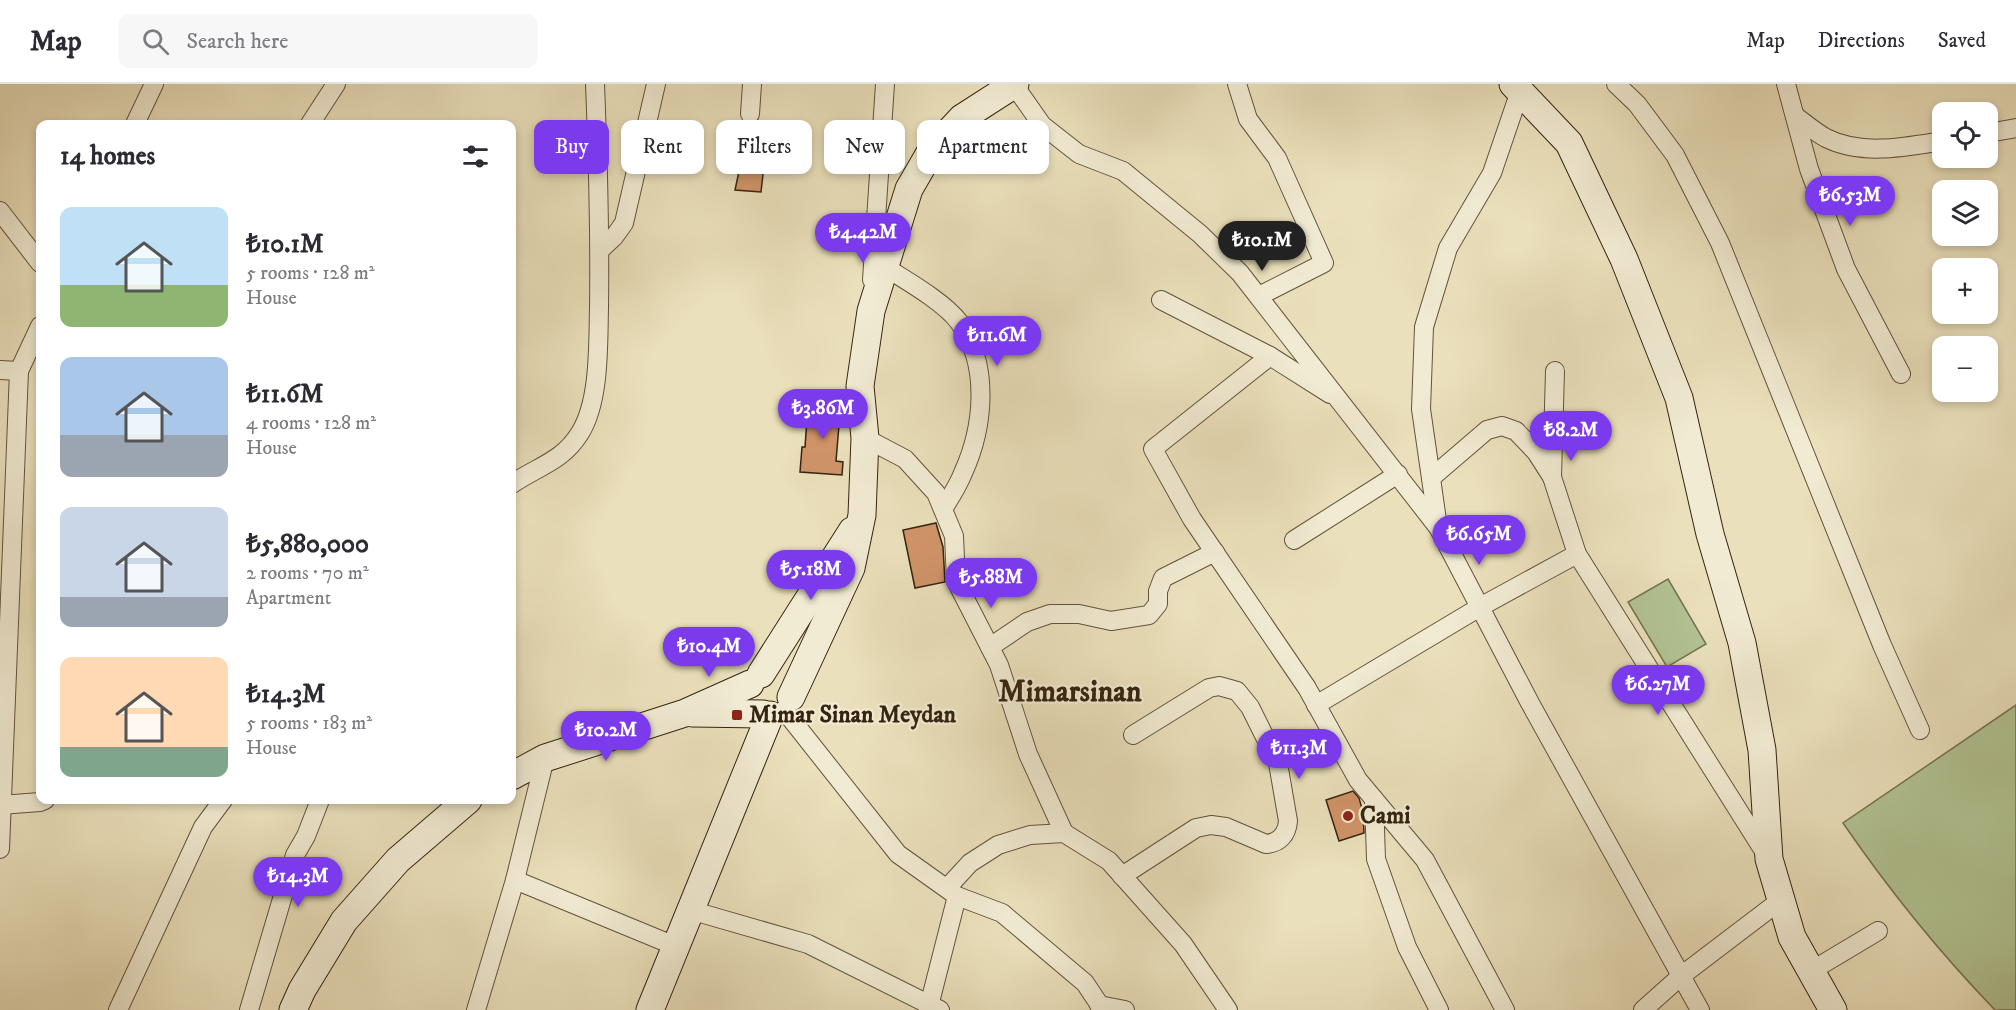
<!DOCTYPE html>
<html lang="en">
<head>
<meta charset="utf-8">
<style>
	body { margin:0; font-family:"IM FELL DW Pica",serif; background:#f7f7f7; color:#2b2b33; height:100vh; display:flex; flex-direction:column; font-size:22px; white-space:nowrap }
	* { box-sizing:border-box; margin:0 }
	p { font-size:20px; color:#7c7c81 }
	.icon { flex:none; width:33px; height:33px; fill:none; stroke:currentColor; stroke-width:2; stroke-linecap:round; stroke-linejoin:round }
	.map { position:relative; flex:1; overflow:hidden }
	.panel { position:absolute; left:36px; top:36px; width:480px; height:684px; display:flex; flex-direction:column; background:#fff; border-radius:12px; box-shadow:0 3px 9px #0003 }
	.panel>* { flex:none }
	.banner { position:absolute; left:534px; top:36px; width:570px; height:54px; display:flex; gap:12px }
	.tools { position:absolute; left:1932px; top:18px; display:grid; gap:12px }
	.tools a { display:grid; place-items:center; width:66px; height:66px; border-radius:12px; background:#fff; box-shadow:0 3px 9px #0003; font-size:30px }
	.price { position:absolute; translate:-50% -51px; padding:0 14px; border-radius:21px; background:#7c3aed; color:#fff; font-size:20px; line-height:39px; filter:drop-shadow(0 2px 3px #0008) }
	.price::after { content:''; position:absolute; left:50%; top:36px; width:18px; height:14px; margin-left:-9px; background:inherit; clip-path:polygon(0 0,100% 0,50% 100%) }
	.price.active { background:#222; color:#fff }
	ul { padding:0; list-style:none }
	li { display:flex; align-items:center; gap:18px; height:150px; padding:0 24px }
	li span { display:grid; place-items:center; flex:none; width:168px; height:120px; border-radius:12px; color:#555 }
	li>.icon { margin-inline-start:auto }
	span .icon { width:72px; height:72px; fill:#fffc; stroke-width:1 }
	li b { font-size:26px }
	h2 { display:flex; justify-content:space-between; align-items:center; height:72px; padding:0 24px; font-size:26px }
	.pill { padding:0 21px; border-radius:12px; background:#fff; box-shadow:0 3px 9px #0003; font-size:21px; line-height:54px }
	.pill.active { background:#7c3aed; color:#fff }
	header { display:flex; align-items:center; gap:36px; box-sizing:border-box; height:84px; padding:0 30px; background:#fff; border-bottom:2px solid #e1e1e2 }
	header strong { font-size:28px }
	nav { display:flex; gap:33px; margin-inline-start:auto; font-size:21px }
	.search { width:420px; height:54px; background:#f7f7f7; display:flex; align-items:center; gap:15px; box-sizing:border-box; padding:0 21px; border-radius:12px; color:#7c7c81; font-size:22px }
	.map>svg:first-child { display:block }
</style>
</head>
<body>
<header>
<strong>Map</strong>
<div class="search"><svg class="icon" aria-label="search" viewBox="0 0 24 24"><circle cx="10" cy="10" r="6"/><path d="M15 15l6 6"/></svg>Search here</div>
<nav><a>Map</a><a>Directions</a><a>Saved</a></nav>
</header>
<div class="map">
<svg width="2016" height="926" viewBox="0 0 2016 926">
	<rect width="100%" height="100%" fill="#eae0bb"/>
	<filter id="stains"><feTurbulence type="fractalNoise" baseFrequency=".00333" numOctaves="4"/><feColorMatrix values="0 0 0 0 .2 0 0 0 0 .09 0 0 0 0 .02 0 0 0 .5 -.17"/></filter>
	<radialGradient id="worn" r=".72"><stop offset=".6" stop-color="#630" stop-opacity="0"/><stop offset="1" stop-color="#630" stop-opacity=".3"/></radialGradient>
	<g fill="#b2c393" stroke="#737452" stroke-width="1.5">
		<path d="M 1668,495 L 1706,560 L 1667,583 L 1628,518 Z"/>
		<path d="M 2016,621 L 2016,926 L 1995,926 C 1939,868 1889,806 1843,739 Z"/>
	</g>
	<g fill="#d09468" stroke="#342411" stroke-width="1.5">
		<path d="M 744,64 L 766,64 L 761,108 L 735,106 Z"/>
		<path d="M 808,321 L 846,324 L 847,342 L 839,341 L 836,377 L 843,378 L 842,391 L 800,388 L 802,363 L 805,363 Z"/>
		<path d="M 936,439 L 943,463 L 945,498 L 915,504 L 903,446 Z"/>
		<path d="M 1353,707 L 1359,714 L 1363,728 L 1364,749 L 1339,757 L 1326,716 Z"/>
	</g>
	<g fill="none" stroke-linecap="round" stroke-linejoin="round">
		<defs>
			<g id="street">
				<path d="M 1237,0 L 1248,35 L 1277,74 L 1324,179 L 1259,212"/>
				<path d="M 1616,0 L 1637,20 L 1675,71 L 1720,159 L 1882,561 L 1920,646"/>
				<path d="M 1786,0 L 1809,85 L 1846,185 L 1901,290"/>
				<path d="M 1014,1 L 1042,41 L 1079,70 L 1123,87 L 1200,150 L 1240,189 L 1437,442"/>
				<path d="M 1520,7 L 1492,89 L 1448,164 L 1424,243 L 1421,325 L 1438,443 L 1530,619 L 1700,926"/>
				<path d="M 750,30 L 752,0"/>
				<path d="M 1795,32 C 1805,39 1815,48 1826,54 C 1862,72 1905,63 1942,57"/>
				<path d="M 135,40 L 154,0"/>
				<path d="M 310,40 L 336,0"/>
				<path d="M 1988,49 L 2016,44"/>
				<path d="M 0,127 L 40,179"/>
				<path d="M 600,166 L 614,153 L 624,139 L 656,0"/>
				<path d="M 885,183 C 907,197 944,218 959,238 C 990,281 984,343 963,389 C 958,402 950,414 943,425"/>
				<path d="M 872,196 L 885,0"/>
				<path d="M 1161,216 L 1270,272 L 1330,310"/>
				<path d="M 1270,272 L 1153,365 L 1192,435 L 1307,604 L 1358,696 L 1425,776 L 1505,926"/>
				<path d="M 0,286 L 19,287"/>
				<path d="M 1555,287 L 1552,393 L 1577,470 L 1767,772"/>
				<path d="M 865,354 L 905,375 L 936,409 L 954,452 L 956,497 L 999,581 L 1028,670 L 1064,749"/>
				<path d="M 1431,394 L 1487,346 L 1502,342 L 1516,347 L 1536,368 L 1552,393"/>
				<path d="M 512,400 C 538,382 562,378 580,349 C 600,317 598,261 599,224 C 600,149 598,75 595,0"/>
				<path d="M 1294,456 L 1398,390"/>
				<path d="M 990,563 L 1027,538 L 1050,530 L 1079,530 L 1111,537 L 1149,531 L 1158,520 L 1158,507 L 1163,494 L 1215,468"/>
				<path d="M 1316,621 L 1480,523 L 1577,470"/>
				<path d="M 784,626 L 898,770 L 957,812 L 1002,829 L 1085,899 L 1103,926"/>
				<path d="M 1374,715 L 1376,775 L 1407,863 L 1439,926"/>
				<path d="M 0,721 L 40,718 L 45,716"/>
				<path d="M 0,765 L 19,287 L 40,242"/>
				<path d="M 1122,792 L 1196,744 L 1211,741 L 1226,743 L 1266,760 C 1279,759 1287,751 1288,737 L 1278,679 L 1250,623 L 1237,607 L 1219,602 L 1209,604 L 1133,651"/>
				<path d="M 515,796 L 675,862"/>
				<path d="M 947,804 L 970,779 L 998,761 L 1030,751 L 1064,749 L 1109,777 L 1183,860 L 1228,926"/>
				<path d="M 690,826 L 808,860 L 940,926"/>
				<path d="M 1811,887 L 1878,847"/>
				<path d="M 1099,921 L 1125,926"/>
				<path d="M 118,926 L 203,743 L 223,716"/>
				<path d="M 249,926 L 295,771 L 306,752 L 320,716"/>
				<path d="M 476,926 L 515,796 L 545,674"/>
				<path d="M 928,926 L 957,812"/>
				<path d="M 1643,926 L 1681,892 L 1781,816"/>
			</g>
			<g id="secondary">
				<path d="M 1513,0 L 1569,59 L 1624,175 L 1679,314 L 1710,450 L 1742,559 L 1762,666 L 1769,775 L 1792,853 L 1833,926"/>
				<path d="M 761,590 L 852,447"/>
				<path d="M 791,613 L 851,484 L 862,431 L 865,354 L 860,302 L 871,227 L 909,105 L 931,67 L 962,34 L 1015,0"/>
				<path d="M 692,629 L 763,630"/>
				<path d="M 512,692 L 545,674 L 685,629 L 750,600"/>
				<path d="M 293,926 L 302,906 L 344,837 L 398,776 L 468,716"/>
				<path d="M 650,926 L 770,631"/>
			</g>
		</defs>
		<use href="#street" stroke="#62533c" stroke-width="20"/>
		<use href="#secondary" stroke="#342411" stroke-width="29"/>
		<use href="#street" stroke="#f1ebd3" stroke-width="18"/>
		<use href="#secondary" stroke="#f1ebd3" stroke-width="27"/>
	</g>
	<g fill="#8f2418" stroke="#f1ebd3" stroke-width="2">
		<rect x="731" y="625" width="12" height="12" rx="3"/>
		<circle cx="1348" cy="732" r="6"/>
	</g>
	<g text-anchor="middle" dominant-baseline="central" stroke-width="4.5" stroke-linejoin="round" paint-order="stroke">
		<g font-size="24" font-weight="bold" fill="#342411" stroke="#f1ebd3" text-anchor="start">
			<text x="749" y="631">Mimar Sinan Meydan</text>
			<text x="1360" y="732">Cami</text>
		</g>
		<g font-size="30" font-weight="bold" fill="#342411" stroke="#f1ebd3">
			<text x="1070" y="608">Mimarsinan</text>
		</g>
	</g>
	<rect width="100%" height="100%" filter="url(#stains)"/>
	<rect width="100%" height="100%" fill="url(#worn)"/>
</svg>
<div class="tools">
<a><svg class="icon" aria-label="locate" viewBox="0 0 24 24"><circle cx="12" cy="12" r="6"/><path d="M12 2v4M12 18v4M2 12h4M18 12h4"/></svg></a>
<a><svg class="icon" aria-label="layers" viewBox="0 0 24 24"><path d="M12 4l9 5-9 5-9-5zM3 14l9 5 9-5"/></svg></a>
<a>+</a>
<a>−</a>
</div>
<b class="price" style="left:1850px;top:143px">₺6.53M</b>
<b class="price" style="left:863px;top:180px">₺4.42M</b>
<b class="price active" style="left:1262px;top:188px">₺10.1M</b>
<b class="price" style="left:997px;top:283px">₺11.6M</b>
<b class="price" style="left:823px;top:356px">₺3.86M</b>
<b class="price" style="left:1571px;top:378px">₺8.2M</b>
<b class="price" style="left:1479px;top:482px">₺6.65M</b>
<b class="price" style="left:811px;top:517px">₺5.18M</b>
<b class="price" style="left:991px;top:525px">₺5.88M</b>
<b class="price" style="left:709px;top:594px">₺10.4M</b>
<b class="price" style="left:1658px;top:632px">₺6.27M</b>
<b class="price" style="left:606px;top:678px">₺10.2M</b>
<b class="price" style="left:1299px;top:696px">₺11.3M</b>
<b class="price" style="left:298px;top:824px">₺14.3M</b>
<div class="banner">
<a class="pill active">Buy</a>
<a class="pill">Rent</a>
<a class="pill">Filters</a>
<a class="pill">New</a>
<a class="pill">Apartment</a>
</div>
<section class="panel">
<h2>14 homes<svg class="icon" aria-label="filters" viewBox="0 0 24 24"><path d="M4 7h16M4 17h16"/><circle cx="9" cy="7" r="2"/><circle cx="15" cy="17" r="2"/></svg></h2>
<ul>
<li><span style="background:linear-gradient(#bfe0f5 65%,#8fb573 0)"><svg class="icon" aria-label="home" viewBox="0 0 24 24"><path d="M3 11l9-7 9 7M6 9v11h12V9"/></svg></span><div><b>₺10.1M</b><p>5 rooms · 128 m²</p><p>House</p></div></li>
<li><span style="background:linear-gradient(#a9c7e8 65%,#9aa5b1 0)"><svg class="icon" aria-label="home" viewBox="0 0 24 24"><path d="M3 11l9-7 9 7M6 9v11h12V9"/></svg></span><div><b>₺11.6M</b><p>4 rooms · 128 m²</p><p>House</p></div></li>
<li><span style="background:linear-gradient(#c9d6e8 75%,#9aa5b1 0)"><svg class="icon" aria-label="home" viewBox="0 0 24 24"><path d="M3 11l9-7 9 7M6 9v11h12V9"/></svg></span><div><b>₺5,880,000</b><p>2 rooms · 70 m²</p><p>Apartment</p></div></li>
<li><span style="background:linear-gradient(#ffd9b3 75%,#7fa58c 0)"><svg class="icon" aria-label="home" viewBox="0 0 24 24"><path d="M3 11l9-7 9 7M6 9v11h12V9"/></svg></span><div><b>₺14.3M</b><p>5 rooms · 183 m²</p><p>House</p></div></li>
</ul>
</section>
</div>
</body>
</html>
